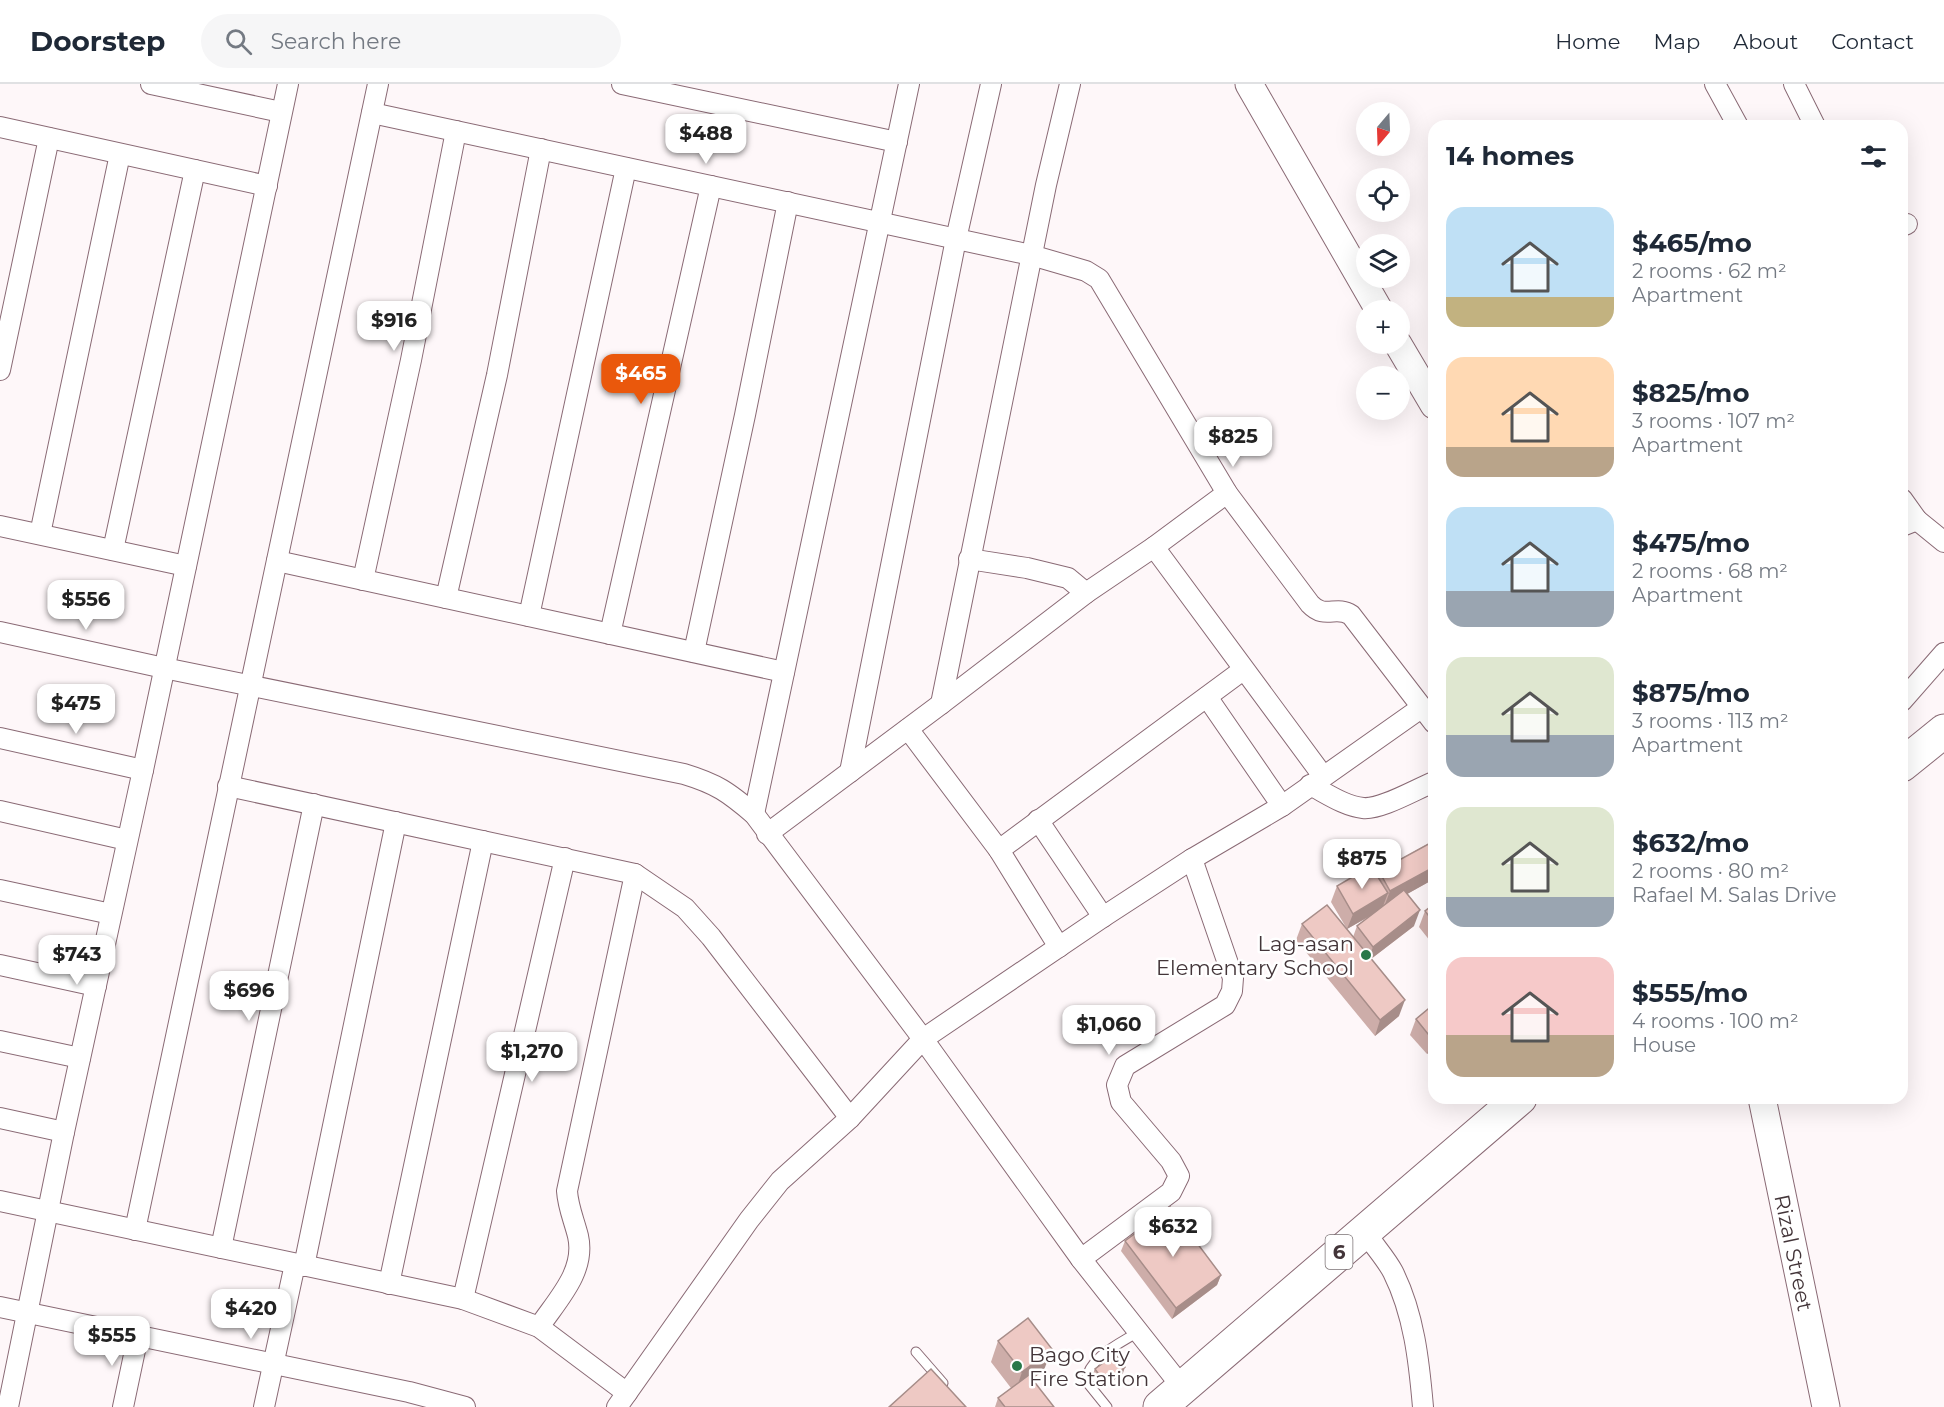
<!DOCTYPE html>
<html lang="en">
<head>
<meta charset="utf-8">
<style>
	body { margin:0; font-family:Montserrat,sans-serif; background:#f6f6f7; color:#1f2937; height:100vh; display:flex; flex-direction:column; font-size:22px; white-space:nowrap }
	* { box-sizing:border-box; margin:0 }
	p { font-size:20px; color:#747a83 }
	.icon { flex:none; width:33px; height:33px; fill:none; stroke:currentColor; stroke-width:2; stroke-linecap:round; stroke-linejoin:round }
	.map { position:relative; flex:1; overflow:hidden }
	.details { position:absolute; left:1428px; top:36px; width:480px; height:984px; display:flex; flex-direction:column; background:#fff; border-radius:18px; box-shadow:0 6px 24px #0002 }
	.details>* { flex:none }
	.needle { width:39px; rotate:199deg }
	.fabs { position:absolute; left:1356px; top:18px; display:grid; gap:12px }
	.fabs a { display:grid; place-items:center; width:54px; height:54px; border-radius:50%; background:#fff; box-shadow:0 6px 24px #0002; font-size:30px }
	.price { position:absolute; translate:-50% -51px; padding:0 14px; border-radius:12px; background:#fff; color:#222; font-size:20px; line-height:39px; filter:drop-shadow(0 2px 3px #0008) }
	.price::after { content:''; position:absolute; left:50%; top:36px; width:18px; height:14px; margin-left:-9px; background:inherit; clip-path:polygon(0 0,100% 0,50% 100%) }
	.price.active { background:#ea580c; color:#fff }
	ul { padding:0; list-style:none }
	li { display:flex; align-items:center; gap:18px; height:150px; padding:0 18px }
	li span { display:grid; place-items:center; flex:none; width:168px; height:120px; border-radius:18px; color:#555 }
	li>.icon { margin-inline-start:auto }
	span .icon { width:72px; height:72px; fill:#fffc; stroke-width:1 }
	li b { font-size:26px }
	h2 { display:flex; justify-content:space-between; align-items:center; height:72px; padding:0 18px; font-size:26px }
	header { display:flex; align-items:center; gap:36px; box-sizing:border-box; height:84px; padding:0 30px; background:#fff; border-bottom:2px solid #e0e1e3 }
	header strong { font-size:28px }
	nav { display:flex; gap:33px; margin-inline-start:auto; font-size:21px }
	.search { width:420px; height:54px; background:#f6f6f7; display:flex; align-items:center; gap:15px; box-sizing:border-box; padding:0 21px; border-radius:33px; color:#747a83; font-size:22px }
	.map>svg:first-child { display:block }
</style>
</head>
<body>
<header>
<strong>Doorstep</strong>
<div class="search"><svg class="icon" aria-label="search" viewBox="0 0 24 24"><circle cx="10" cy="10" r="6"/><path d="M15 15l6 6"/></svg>Search here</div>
<nav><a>Home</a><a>Map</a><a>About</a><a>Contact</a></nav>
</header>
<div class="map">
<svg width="1944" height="1323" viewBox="0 0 1944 1323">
	<rect width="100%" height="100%" fill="#fef7f9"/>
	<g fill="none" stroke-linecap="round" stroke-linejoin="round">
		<defs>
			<g id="lane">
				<path d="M 916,1268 L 943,1299"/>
				<path d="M 1107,1323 L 1086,1297 C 1089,1273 1119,1260 1138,1248"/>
			</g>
			<g id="street">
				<path d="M 151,0 L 281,28"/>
				<path d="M 622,0 L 897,58"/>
				<path d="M 1715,0 L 1738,42"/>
				<path d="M 1794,0 L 1815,42"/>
				<path d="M 372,29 L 1031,171 L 1086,187 L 1099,195 L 1227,409 L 1310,520 C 1325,536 1336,521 1351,531 L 1434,639"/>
				<path d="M 0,43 L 267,102"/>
				<path d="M 1902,142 L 1907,140"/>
				<path d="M 0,286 L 49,54"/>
				<path d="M 1902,415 L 1917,436 L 1902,442"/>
				<path d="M 1917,436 L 1944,458"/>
				<path d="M 0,442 L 186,482"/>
				<path d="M 40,450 L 120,70"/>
				<path d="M 1154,463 L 1323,692"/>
				<path d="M 113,466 L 195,86"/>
				<path d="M 969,475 L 1027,484 L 1068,494 L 1086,509"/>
				<path d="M 277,477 L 784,588"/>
				<path d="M 363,496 L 411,276 L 456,47"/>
				<path d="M 446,514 L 497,291 L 541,65"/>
				<path d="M 529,532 L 626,84"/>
				<path d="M 0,548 L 164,584 L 684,690 C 717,700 728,708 754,730 L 923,955 L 1081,1175 L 1182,1303"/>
				<path d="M 610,550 L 711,102"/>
				<path d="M 694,568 L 745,331 L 788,118"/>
				<path d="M 1207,613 L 1282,722"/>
				<path d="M 1902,617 L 1944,569"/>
				<path d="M 941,620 L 1046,101 L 1070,0"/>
				<path d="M 908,645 L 999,766 L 1059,863"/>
				<path d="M 0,654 L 143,686"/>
				<path d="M 850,688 L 956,155 L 991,0"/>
				<path d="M 1310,701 C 1326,709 1344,722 1363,724 C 1381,726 1416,705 1434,698"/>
				<path d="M 228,702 L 635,790 L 685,824 L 711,853 L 850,1034"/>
				<path d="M 0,727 L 127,756"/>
				<path d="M 754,730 L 909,0"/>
				<path d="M 1038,736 L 1103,833"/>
				<path d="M 767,750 L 941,620 L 1086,509 L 1154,463 L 1227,409"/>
				<path d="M 999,766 L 1243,586"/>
				<path d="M 0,806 L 111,830"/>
				<path d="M 0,881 L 96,902"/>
				<path d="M 0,957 L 80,974"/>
				<path d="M 0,1034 L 64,1048"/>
				<path d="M 0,1117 L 463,1215 L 539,1243 L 627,1309"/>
				<path d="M 135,1146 L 378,0"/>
				<path d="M 1364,1146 C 1373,1161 1385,1173 1393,1188 C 1414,1230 1419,1277 1423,1323"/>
				<path d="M 221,1164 L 314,720"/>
				<path d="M 1081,1175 L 1171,1108 L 1179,1092 L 1171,1077 L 1121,1018 L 1117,1001 L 1125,982 L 1225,921 L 1232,907 L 1233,894 L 1192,775"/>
				<path d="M 304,1182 L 396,738"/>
				<path d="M 389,1200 L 483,757"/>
				<path d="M 463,1215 L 565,774"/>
				<path d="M 0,1223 L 409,1308 L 465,1323"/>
				<path d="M 539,1243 C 558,1215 586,1187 578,1152 C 574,1136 568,1123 567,1107 L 635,790"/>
				<path d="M 8,1323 L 64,1048 L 143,686 L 288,0"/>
				<path d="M 123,1323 L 138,1252"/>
				<path d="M 264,1323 L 295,1180"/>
				<path d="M 617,1323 L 749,1136 L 780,1097 L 850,1034 L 923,955 L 1103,833 L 1192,775 L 1282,722 L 1421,624"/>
			</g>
			<g id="secondary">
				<path d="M 1249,0 L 1379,226"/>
				<path d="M 1398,260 L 1434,321"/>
				<path id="s1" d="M 1762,1014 L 1826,1323"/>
			</g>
			<g id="highway">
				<path d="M 1902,681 L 1944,647"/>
				<path d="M 1160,1323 L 1520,1014"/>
			</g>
		</defs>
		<use href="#lane" stroke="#8a6a75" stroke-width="11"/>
		<use href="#street" stroke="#8a6a75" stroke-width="22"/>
		<use href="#secondary" stroke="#8a6a75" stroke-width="29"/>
		<use href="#highway" stroke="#8a6a75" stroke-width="35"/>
		<use href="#lane" stroke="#fff" stroke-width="9"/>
		<use href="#street" stroke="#fff" stroke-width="20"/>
		<use href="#secondary" stroke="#fff" stroke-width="27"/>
		<use href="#highway" stroke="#fff" stroke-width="33"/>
	</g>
	<g fill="#cdada9">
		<path d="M 1434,751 L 1434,795 L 1407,810 L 1414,842 L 1371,875 L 1399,932 L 1375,952 L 1296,856 L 1302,840 L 1353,853 L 1357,842 L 1372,831 L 1347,845 L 1331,818 L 1337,802 L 1377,791 L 1379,787 L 1431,758 Z"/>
		<path d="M 1434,820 L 1434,862 L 1419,843 L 1425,827 Z"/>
		<path d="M 1434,920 L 1434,964 L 1427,970 L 1410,951 L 1416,935 Z"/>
		<path d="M 1125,1157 L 1221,1191 L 1217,1201 L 1172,1235 L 1121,1167 Z"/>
		<path d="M 998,1257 L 1044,1286 L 1032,1295 L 1054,1323 L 995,1323 L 998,1314 L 1011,1304 L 991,1278 Z"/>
		<path d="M 1095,1285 L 1123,1289 L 1103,1304 L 1093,1290 Z"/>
	</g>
	<g fill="#a78d89">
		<path d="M 1434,783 L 1434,795 L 1384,823 L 1390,807 Z"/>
		<path d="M 1388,809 L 1382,825 L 1347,845 L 1353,830 Z"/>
		<path d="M 1420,826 L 1414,842 L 1367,878 L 1373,863 Z"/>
		<path d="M 1405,916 L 1399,932 L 1375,952 L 1380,936 Z"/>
		<path d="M 1434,953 L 1434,964 L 1427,970 L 1432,955 Z"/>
		<path d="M 1221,1191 L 1217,1201 L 1172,1235 L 1176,1224 Z"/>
		<path d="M 1052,1265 L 1044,1286 L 1015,1309 L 1022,1288 Z"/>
		<path d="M 1125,1283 L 1123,1289 L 1103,1304 L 1105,1299 Z"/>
	</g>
	<g fill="#eec9c4" stroke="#a78d89" stroke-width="1.5">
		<path d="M 1434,757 L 1434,783 L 1390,807 L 1379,787 Z"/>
		<path d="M 1371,782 L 1388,809 L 1353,830 L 1337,802 Z"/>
		<path d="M 1404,806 L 1420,826 L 1373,863 L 1357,842 Z"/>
		<path d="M 1434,820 L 1434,839 L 1425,827 Z"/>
		<path d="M 1327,821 L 1405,916 L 1380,936 L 1302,840 Z"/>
		<path d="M 1434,920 L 1434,953 L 1432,955 L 1416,935 Z"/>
		<path d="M 1170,1123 L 1221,1191 L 1176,1224 L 1125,1157 Z"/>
		<path d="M 1028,1234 L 1052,1265 L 1022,1288 L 998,1257 Z"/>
		<path d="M 1115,1270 L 1125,1283 L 1105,1299 L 1095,1285 Z"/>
		<path d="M 931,1285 L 966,1323 L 889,1323 Z"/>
		<path d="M 1029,1291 L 1054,1323 L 1005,1323 L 998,1314 Z"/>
	</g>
	<g fill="#287849" stroke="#fff" stroke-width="2">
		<circle cx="1366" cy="871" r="6"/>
		<circle cx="1017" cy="1282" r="6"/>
	</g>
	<g text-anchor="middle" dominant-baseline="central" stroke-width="5" stroke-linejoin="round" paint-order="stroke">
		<rect fill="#fff" stroke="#7b7274" stroke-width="1.5" x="1325.5" y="1151" width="27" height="34" rx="4.5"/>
		<g font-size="20" font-weight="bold" fill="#433539">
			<text x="1339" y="1168">6</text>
		</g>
		<g font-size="21" fill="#433539" stroke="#fff" text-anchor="end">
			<text x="1354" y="859">Lag-asan<tspan x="1354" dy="24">Elementary School</tspan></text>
			<text x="1029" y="1270" text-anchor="start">Bago City<tspan x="1029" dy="24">Fire Station</tspan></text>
		</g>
		<g font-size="21" fill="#433539" stroke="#fff">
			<text stroke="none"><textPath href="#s1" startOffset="158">Rizal Street</textPath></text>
		</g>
	</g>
</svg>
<div class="fabs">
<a><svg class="needle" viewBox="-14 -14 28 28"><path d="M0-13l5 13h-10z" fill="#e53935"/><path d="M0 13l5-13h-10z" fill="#747a83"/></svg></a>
<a><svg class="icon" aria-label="locate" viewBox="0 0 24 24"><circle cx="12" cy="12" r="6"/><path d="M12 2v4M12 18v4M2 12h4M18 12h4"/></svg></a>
<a><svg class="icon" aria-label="layers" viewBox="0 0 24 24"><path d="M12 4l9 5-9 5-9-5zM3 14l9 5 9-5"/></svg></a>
<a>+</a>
<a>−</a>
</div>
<b class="price" style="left:706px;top:81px">$488</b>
<b class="price" style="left:394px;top:268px">$916</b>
<b class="price active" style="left:641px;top:321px">$465</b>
<b class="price" style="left:1233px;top:384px">$825</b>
<b class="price" style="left:86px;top:547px">$556</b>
<b class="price" style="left:76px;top:651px">$475</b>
<b class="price" style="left:1362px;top:806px">$875</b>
<b class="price" style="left:77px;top:902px">$743</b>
<b class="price" style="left:249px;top:938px">$696</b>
<b class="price" style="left:1109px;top:972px">$1,060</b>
<b class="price" style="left:532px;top:999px">$1,270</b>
<b class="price" style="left:1173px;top:1174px">$632</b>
<b class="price" style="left:251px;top:1256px">$420</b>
<b class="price" style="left:112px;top:1283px">$555</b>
<section class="details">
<h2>14 homes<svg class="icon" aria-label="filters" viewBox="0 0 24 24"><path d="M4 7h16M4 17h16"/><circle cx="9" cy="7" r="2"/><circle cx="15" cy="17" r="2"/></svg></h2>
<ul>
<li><span style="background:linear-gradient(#bfe0f5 75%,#c2b280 0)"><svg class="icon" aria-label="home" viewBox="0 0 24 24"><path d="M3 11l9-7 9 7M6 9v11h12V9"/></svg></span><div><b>$465/mo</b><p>2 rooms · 62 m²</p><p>Apartment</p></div></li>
<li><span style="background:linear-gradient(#ffd9b3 75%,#b9a48a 0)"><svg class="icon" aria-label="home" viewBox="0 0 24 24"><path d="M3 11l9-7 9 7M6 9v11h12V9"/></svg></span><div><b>$825/mo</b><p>3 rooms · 107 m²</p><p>Apartment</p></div></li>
<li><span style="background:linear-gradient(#bfe0f5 70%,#9aa5b1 0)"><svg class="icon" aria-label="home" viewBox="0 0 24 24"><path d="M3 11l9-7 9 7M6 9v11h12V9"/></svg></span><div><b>$475/mo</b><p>2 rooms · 68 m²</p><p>Apartment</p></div></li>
<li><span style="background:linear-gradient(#dfe7d0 65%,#9aa5b1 0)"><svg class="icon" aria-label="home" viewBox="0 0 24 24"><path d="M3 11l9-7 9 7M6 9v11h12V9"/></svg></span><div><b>$875/mo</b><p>3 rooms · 113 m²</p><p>Apartment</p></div></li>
<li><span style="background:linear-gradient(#dfe7d0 75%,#9aa5b1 0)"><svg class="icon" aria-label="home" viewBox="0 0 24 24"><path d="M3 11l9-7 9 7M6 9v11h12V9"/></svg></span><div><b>$632/mo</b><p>2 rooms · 80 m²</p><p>Rafael M. Salas Drive</p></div></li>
<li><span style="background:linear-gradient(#f6c9c9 65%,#b9a48a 0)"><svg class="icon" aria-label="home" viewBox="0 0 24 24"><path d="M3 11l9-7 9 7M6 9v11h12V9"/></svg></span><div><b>$555/mo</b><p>4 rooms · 100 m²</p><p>House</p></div></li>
</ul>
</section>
</div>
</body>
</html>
